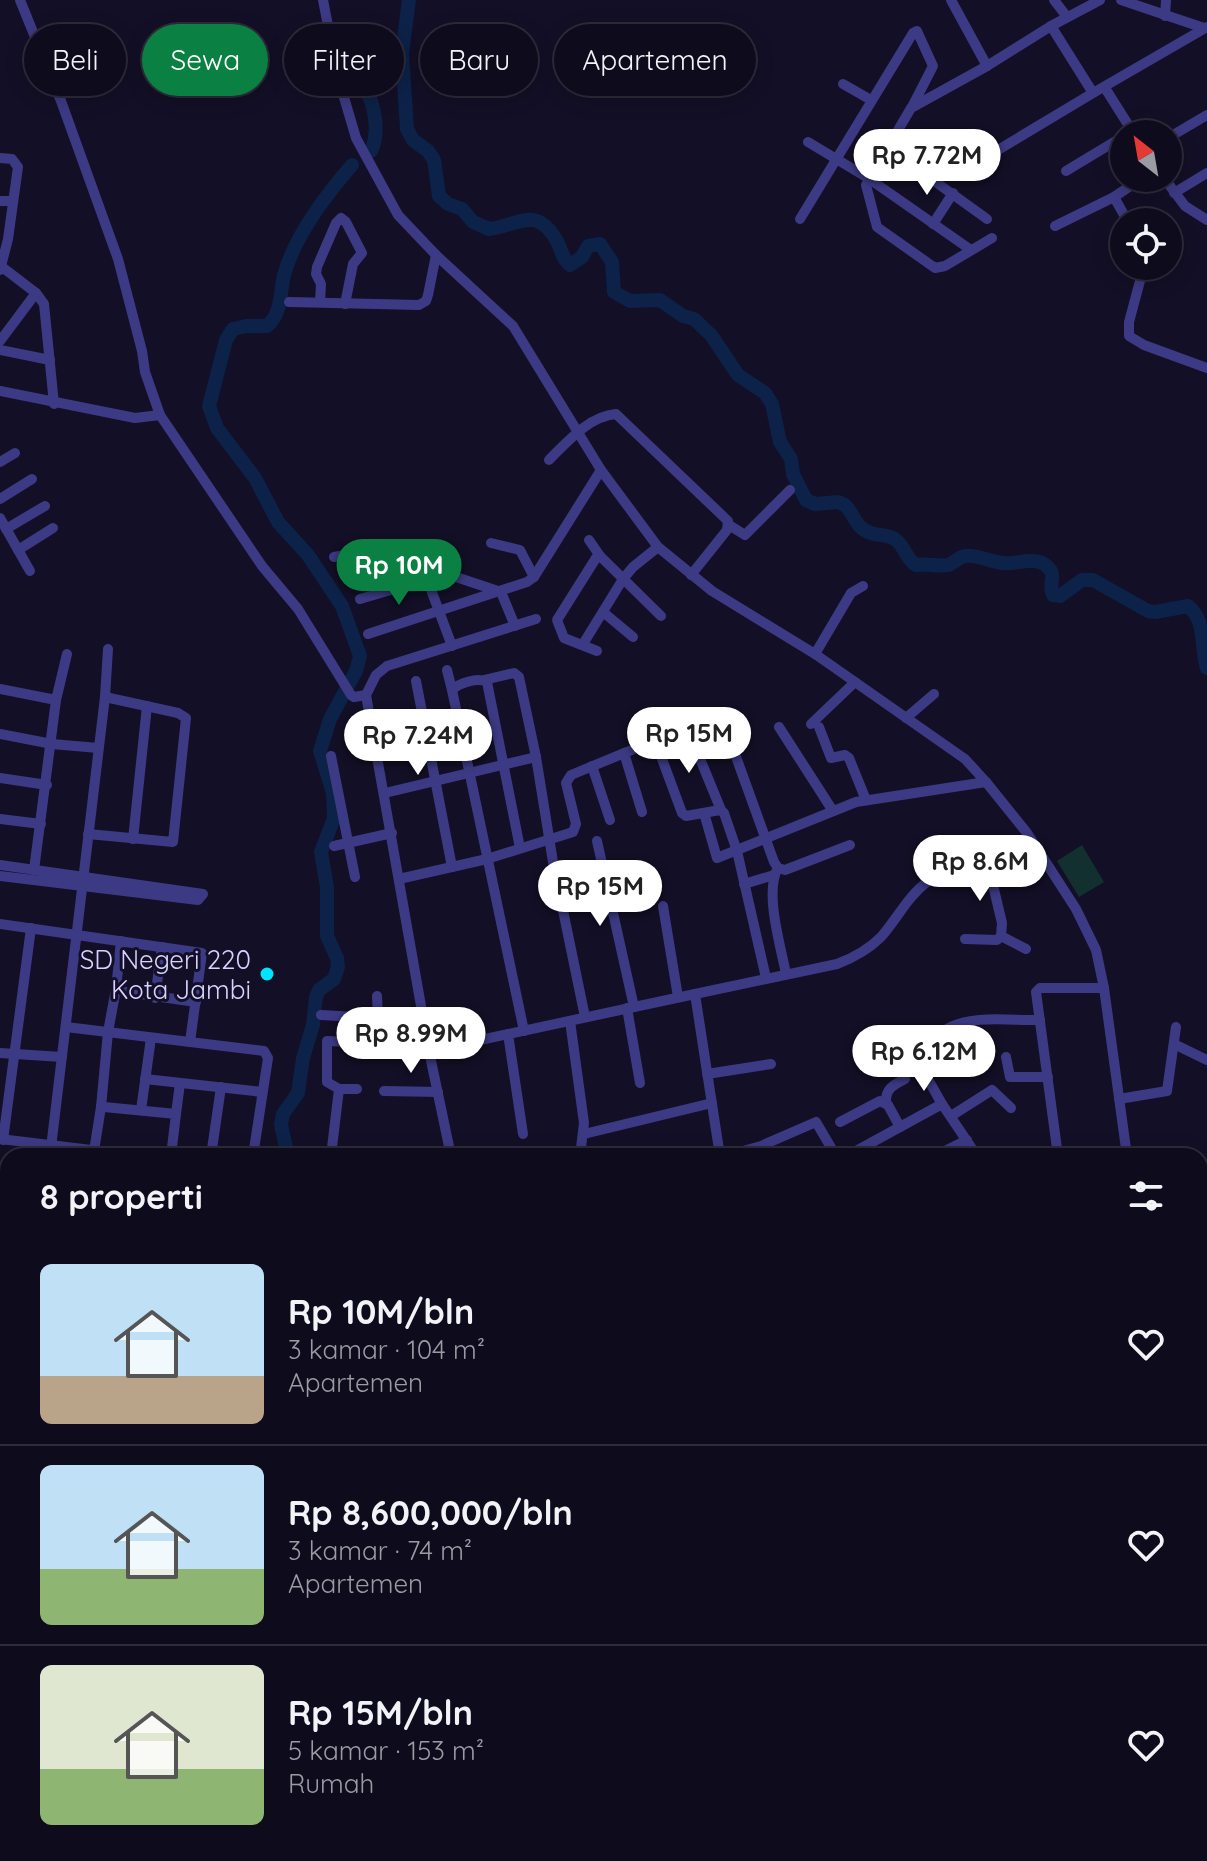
<!DOCTYPE html>
<html lang="id">
<head>
<meta charset="utf-8">
<style>
	body { margin:0; font-family:Quicksand,sans-serif; background:#171425; color:#f1f3f6; height:100vh; display:flex; flex-direction:column; font-size:30px; white-space:nowrap }
	* { box-sizing:border-box; margin:0 }
	p { font-size:26px; color:#9b9ba3 }
	.icon { flex:none; width:44px; height:44px; fill:none; stroke:currentColor; stroke-width:2; stroke-linecap:round; stroke-linejoin:round }
	.map { position:relative; flex:1; overflow:hidden }
	.side { position:absolute; left:0px; top:1148px; width:1208px; height:714px; display:flex; flex-direction:column; background:#0e0b1c; border-radius:24px 24px 0 0; box-shadow:0 4px 20px #0003,0 0 0 2px #2e2b3b }
	.side>* { flex:none }
	.top-card { position:absolute; left:24px; top:24px; width:800px; height:72px; display:flex; gap:16px }
	.needle { width:52px; rotate:329deg }
	.controls { position:absolute; left:1110px; top:120px; display:grid; gap:16px }
	.controls a { display:grid; place-items:center; width:72px; height:72px; border-radius:50%; background:#0e0b1c; box-shadow:0 4px 20px #0003,0 0 0 2px #2e2b3b; font-size:40px }
	.price { position:absolute; translate:-50% -68px; padding:0 18px; border-radius:28px; background:#fff; color:#222; font-size:26px; line-height:52px; filter:drop-shadow(0 2px 4px #0008) }
	.price::after { content:''; position:absolute; left:50%; top:48px; width:24px; height:18px; margin-left:-12px; background:inherit; clip-path:polygon(0 0,100% 0,50% 100%) }
	.price.active { background:#0b8043; color:#fff }
	ul { padding:0; list-style:none }
	li { display:flex; align-items:center; gap:24px; height:200px; padding:0 40px }
	li+li { border-top:2px solid #2e2b3b }
	li span { display:grid; place-items:center; flex:none; width:224px; height:160px; border-radius:12px; color:#555 }
	li>.icon { margin-inline-start:auto }
	span .icon { width:96px; height:96px; fill:#fffc; stroke-width:1 }
	li b { font-size:34px }
	h2 { display:flex; justify-content:space-between; align-items:center; height:96px; padding:0 40px; font-size:34px }
	.pill { padding:0 28px; border-radius:36px; background:#0e0b1c; box-shadow:0 4px 20px #0003,0 0 0 2px #2e2b3b; font-size:28px; line-height:72px }
	.pill.active { background:#0b8043; color:#fff }
	.map>svg:first-child { display:block }
</style>
</head>
<body>
<div class="map">
<svg width="1207" height="1861" viewBox="0 0 1207 1861">
	<rect width="100%" height="100%" fill="#130f26"/>
	<path fill="#12302f" d="M 1082,845 L 1104,882 L 1079,897 L 1057,861 Z"/>
	<g fill="none" stroke-linecap="round" stroke-linejoin="round">
		<g stroke="#0c2248" stroke-width="14">
			<path d="M 409,0 L 402,53 L 407,129 L 413,140 L 428,151 L 434,160 L 439,196 L 448,204 L 462,209 L 473,222 L 489,229 C 520,225 537,204 558,243 C 562,252 562,258 570,265 L 582,257 L 588,246 L 600,244 L 612,262 L 614,292 L 630,301 L 660,300 L 683,316 L 694,319 L 711,335 L 738,375 L 765,393 L 772,404 L 780,442 L 791,459 L 793,474 L 806,500 L 815,504 L 838,502 L 845,505 C 855,515 855,528 871,533 C 879,536 889,534 896,540 C 905,547 906,559 916,565 C 927,563 938,567 948,565 C 954,563 959,557 965,556 C 976,554 991,562 1003,563 C 1017,565 1040,553 1051,571 C 1055,578 1048,586 1053,595 L 1060,596 L 1082,580 L 1093,580 L 1148,611 L 1155,612 L 1188,606 C 1207,621 1200,647 1207,668"/>
			<path d="M 371,151 C 378,136 376,117 371,101 C 369,94 363,89 363,83 C 363,64 388,58 402,53"/>
			<path d="M 288,1156 L 281,1125 L 283,1114 L 298,1093 L 303,1058 L 313,1025 L 316,997 L 319,990 L 334,979 L 338,967 L 337,958 L 327,936 L 327,887 L 321,852 L 334,818 L 333,793 L 320,751 L 330,719 L 356,671 L 360,656 L 342,606 L 308,555 L 278,522 L 255,478 L 217,428 L 209,406 L 226,340 L 233,329 L 246,326 L 267,326 C 282,314 280,292 284,275 C 295,235 325,196 352,165"/>
			<path d="M 261,1854 L 263,1861"/>
		</g>
		<g stroke="#3d3a85" stroke-width="10">
			<path d="M 20,0 L 61,101 L 118,259 L 142,351 L 145,372 L 160,415 L 262,566 L 298,609 L 351,695 L 354,697 L 366,695"/>
			<path d="M 323,0 L 338,77 L 356,138 L 398,215 L 436,255 L 513,326 L 601,470 L 658,547 L 712,591 L 815,654 L 965,759 L 986,782 L 1027,833 L 1076,909 L 1096,950 L 1104,988 L 1127,1156"/>
			<path d="M 951,0 L 987,66 L 1051,26 L 1100,0"/>
			<path d="M 1054,0 L 1067,17"/>
			<path d="M 1121,0 L 1204,28"/>
			<path d="M 1165,16 L 1166,0"/>
			<path d="M 1051,26 L 1093,93 L 1207,27"/>
			<path d="M 987,66 L 911,108 L 866,185 L 877,227 L 935,268 L 945,266 L 992,238"/>
			<path d="M 843,84 L 871,100"/>
			<path d="M 1105,88 L 1134,134"/>
			<path d="M 1168,138 L 1207,115"/>
			<path d="M 808,142 L 868,178 L 971,250"/>
			<path d="M 887,147 L 987,219"/>
			<path d="M 998,150 L 1093,93"/>
			<path d="M 0,158 L 12,159 L 18,167 L 8,239 L 0,270"/>
			<path d="M 1066,171 L 1124,136"/>
			<path d="M 1164,178 L 1185,206 L 1207,220"/>
			<path d="M 1174,193 L 1207,173"/>
			<path d="M 1114,197 L 1128,222"/>
			<path d="M 0,201 L 13,201"/>
			<path d="M 800,219 L 913,33 L 917,31 L 933,66 L 913,105"/>
			<path d="M 933,224 L 953,193"/>
			<path d="M 1055,226 L 1114,197 L 1142,178"/>
			<path d="M 1144,266 L 1129,322 L 1129,336 L 1144,345 L 1207,368"/>
			<path d="M 2,267 L 36,293 L 44,304 L 54,404"/>
			<path d="M 289,302 L 419,305 L 426,301 L 428,295 L 436,255"/>
			<path d="M 320,302 L 321,284 L 316,274 L 317,267 L 336,223 L 341,218 L 346,222 L 362,253 L 353,264 L 345,304"/>
			<path d="M 0,341 L 36,293"/>
			<path d="M 0,350 L 50,360"/>
			<path d="M 0,391 L 135,418 L 160,415"/>
			<path d="M 549,460 C 567,442 589,416 616,414 L 728,521 L 727,530 L 691,575"/>
			<path d="M 0,462 L 15,453"/>
			<path d="M 0,499 L 32,479"/>
			<path d="M 0,518 L 30,571"/>
			<path d="M 729,525 L 745,535 L 790,490"/>
			<path d="M 6,529 L 45,506"/>
			<path d="M 589,540 L 600,556"/>
			<path d="M 491,543 L 520,550 L 534,577"/>
			<path d="M 18,550 L 53,528"/>
			<path d="M 334,557 L 375,550 L 501,592 L 515,626"/>
			<path d="M 427,579 L 452,646"/>
			<path d="M 360,599 L 445,574"/>
			<path d="M 603,612 L 633,637"/>
			<path d="M 368,634 L 527,582 L 534,577 L 601,470"/>
			<path d="M 583,644 L 623,579 L 633,567 L 658,547"/>
			<path d="M 597,651 L 564,638 L 557,620 L 596,558 L 600,556 L 661,616"/>
			<path d="M 815,654 L 851,593 L 863,586"/>
			<path d="M 447,670 L 452,690"/>
			<path d="M 484,680 L 514,673 L 519,677 L 536,757 L 553,862 L 585,1017"/>
			<path d="M 416,681 L 452,867"/>
			<path d="M 0,689 L 56,700"/>
			<path d="M 906,718 L 934,694"/>
			<path d="M 811,724 L 855,682"/>
			<path d="M 687,727 L 721,810"/>
			<path d="M 779,727 L 833,811"/>
			<path d="M 819,727 L 831,758 L 845,755 L 849,758 L 866,800"/>
			<path d="M 0,734 L 52,744 L 98,748"/>
			<path d="M 655,740 L 682,813 L 686,816 L 720,810 L 724,813 L 737,851 L 766,978"/>
			<path d="M 624,753 L 642,812"/>
			<path d="M 331,756 L 355,877"/>
			<path d="M 592,766 L 610,820"/>
			<path d="M 0,778 L 47,785"/>
			<path d="M 385,793 L 536,757"/>
			<path d="M 704,813 L 717,858 L 856,802 L 986,782"/>
			<path d="M 0,819 L 41,824"/>
			<path d="M 88,834 L 173,842 L 186,718 L 178,713 L 105,697"/>
			<path d="M 133,839 L 147,706"/>
			<path d="M 597,841 L 634,1007"/>
			<path d="M 334,846 L 392,833"/>
			<path d="M 520,848 L 487,682 C 478,677 459,683 452,690 L 524,1031"/>
			<path d="M 0,865 L 203,894 L 198,900 L 0,876"/>
			<path d="M 778,868 C 764,892 781,947 786,974"/>
			<path d="M 34,870 L 56,700 L 67,654"/>
			<path d="M 399,879 L 487,859 L 573,832 L 576,824 L 566,783 L 571,775 L 714,716 L 720,718 L 726,729 L 774,862 L 778,868 L 785,870 L 850,845"/>
			<path d="M 744,884 L 774,875"/>
			<path d="M 663,906 L 678,997"/>
			<path d="M 0,924 L 202,953 L 190,1042"/>
			<path d="M 1001,936 L 1026,949"/>
			<path d="M 965,939 L 997,940 L 1001,936 L 1002,923 L 987,860"/>
			<path d="M 121,941 L 116,989 L 119,991 L 196,1002"/>
			<path d="M 377,996 L 378,1018"/>
			<path d="M 155,998 L 162,947"/>
			<path d="M 627,1008 L 640,1083"/>
			<path d="M 321,1015 L 424,1021"/>
			<path d="M 570,1021 L 584,1123 L 580,1156"/>
			<path d="M 66,1027 L 264,1051 L 268,1058 L 253,1156"/>
			<path d="M 508,1034 L 523,1134"/>
			<path d="M 945,1036 L 947,1029 C 972,1014 1012,1021 1040,1020"/>
			<path d="M 1174,1044 L 1207,1060"/>
			<path d="M 429,1051 L 695,994"/>
			<path d="M 0,1053 L 62,1057"/>
			<path d="M 1006,1057 L 1010,1077 L 1048,1077"/>
			<path d="M 921,1067 L 942,1104"/>
			<path d="M 707,1074 L 771,1064"/>
			<path d="M 145,1079 L 262,1092"/>
			<path d="M 339,1089 L 357,1089"/>
			<path d="M 384,1091 L 438,1092"/>
			<path d="M 1119,1099 L 1167,1091 L 1176,1027"/>
			<path d="M 886,1103 C 885,1089 893,1085 905,1079"/>
			<path d="M 101,1107 L 108,1032 L 116,989"/>
			<path d="M 141,1110 L 151,1038"/>
			<path d="M 176,1114 L 180,1083"/>
			<path d="M 951,1116 L 992,1090 L 1011,1108"/>
			<path d="M 840,1122 L 880,1101 L 888,1105 L 900,1127"/>
			<path d="M 584,1134 L 712,1103"/>
			<path d="M 0,1139 L 141,1156"/>
			<path d="M 3,1140 L 31,928"/>
			<path d="M 94,1151 L 101,1107 L 104,1107 L 176,1114 L 171,1156"/>
			<path d="M 50,1156 L 105,697 L 108,649"/>
			<path d="M 211,1156 L 221,1087"/>
			<path d="M 331,1156 L 339,1089 L 327,1082 L 327,1041 L 428,1045"/>
			<path d="M 451,1156 L 429,1051 L 366,695 L 376,675 L 387,666 L 536,619"/>
			<path d="M 720,1156 L 695,994 L 837,964 C 853,958 869,949 881,937 C 897,919 908,896 927,882 L 1035,845"/>
			<path d="M 725,1156 L 761,1146 L 816,1122 L 836,1156"/>
			<path d="M 847,1156 L 942,1104 L 977,1156"/>
			<path d="M 935,1156 L 967,1140"/>
			<path d="M 1058,1156 L 1036,992 L 1040,988 L 1104,988"/>
			<path d="M 1200,1172 L 1207,1165"/>
			<path d="M 0,1247 L 8,1248"/>
			<path d="M 1200,1294 L 1207,1291"/>
			<path d="M 0,1305 L 8,1310"/>
			<path d="M 0,1433 L 8,1469"/>
			<path d="M 0,1542 L 8,1543"/>
			<path d="M 1200,1626 L 1207,1627"/>
			<path d="M 1200,1697 L 1207,1691"/>
			<path d="M 1200,1798 L 1207,1805"/>
			<path d="M 0,1851 L 8,1851"/>
			<path d="M 268,1854 L 271,1861"/>
			<path d="M 314,1854 L 332,1861"/>
			<path d="M 614,1854 L 622,1861"/>
			<path d="M 671,1854 L 679,1861"/>
			<path d="M 908,1854 L 909,1861"/>
			<path d="M 1107,1854 L 1119,1861"/>
			<path d="M 1122,1854 L 1134,1861"/>
			<path d="M 155,1855 L 252,1861"/>
			<path d="M 28,1861 L 29,1854"/>
			<path d="M 68,1861 L 69,1854"/>
			<path d="M 109,1861 L 111,1854"/>
			<path d="M 479,1861 L 485,1854"/>
			<path d="M 525,1861 L 533,1855 L 544,1861"/>
			<path d="M 872,1861 L 874,1854"/>
			<path d="M 1029,1861 L 1032,1854"/>
		</g>
	</g>
	<circle fill="#00e5ff" stroke="#130f26" stroke-width="3" cx="267" cy="974" r="8"/>
	<g text-anchor="middle" dominant-baseline="central" stroke-width="6" stroke-linejoin="round" paint-order="stroke">
		<g font-size="26" fill="#d9d4ff" stroke="#130f26" text-anchor="end">
			<text x="251" y="959">SD Negeri 220<tspan x="251" dy="30">Kota Jambi</tspan></text>
		</g>
	</g>
</svg>
<div class="controls">
<a><svg class="needle" viewBox="-14 -14 28 28"><path d="M0-13l5 13h-10z" fill="#e53935"/><path d="M0 13l5-13h-10z" fill="#9b9ba3"/></svg></a>
<a><svg class="icon" aria-label="locate" viewBox="0 0 24 24"><circle cx="12" cy="12" r="6"/><path d="M12 2v4M12 18v4M2 12h4M18 12h4"/></svg></a>
</div>
<b class="price" style="left:927px;top:197px">Rp 7.72M</b>
<b class="price active" style="left:399px;top:607px">Rp 10M</b>
<b class="price" style="left:689px;top:775px">Rp 15M</b>
<b class="price" style="left:418px;top:777px">Rp 7.24M</b>
<b class="price" style="left:980px;top:903px">Rp 8.6M</b>
<b class="price" style="left:600px;top:928px">Rp 15M</b>
<b class="price" style="left:411px;top:1075px">Rp 8.99M</b>
<b class="price" style="left:924px;top:1093px">Rp 6.12M</b>
<div class="top-card">
<a class="pill">Beli</a>
<a class="pill active">Sewa</a>
<a class="pill">Filter</a>
<a class="pill">Baru</a>
<a class="pill">Apartemen</a>
</div>
<section class="side">
<h2>8 properti<svg class="icon" aria-label="filters" viewBox="0 0 24 24"><path d="M4 7h16M4 17h16"/><circle cx="9" cy="7" r="2"/><circle cx="15" cy="17" r="2"/></svg></h2>
<ul>
<li><span style="background:linear-gradient(#bfe0f5 70%,#b9a48a 0)"><svg class="icon" aria-label="home" viewBox="0 0 24 24"><path d="M3 11l9-7 9 7M6 9v11h12V9"/></svg></span><div><b>Rp 10M/bln</b><p>3 kamar · 104 m²</p><p>Apartemen</p></div><svg class="icon" aria-label="heart" viewBox="0 0 24 24"><path d="M12 20l-8-8c-3-5 5-10 8-4 3-6 11-1 8 4z"/></svg></li>
<li><span style="background:linear-gradient(#bfe0f5 65%,#8fb573 0)"><svg class="icon" aria-label="home" viewBox="0 0 24 24"><path d="M3 11l9-7 9 7M6 9v11h12V9"/></svg></span><div><b>Rp 8,600,000/bln</b><p>3 kamar · 74 m²</p><p>Apartemen</p></div><svg class="icon" aria-label="heart" viewBox="0 0 24 24"><path d="M12 20l-8-8c-3-5 5-10 8-4 3-6 11-1 8 4z"/></svg></li>
<li><span style="background:linear-gradient(#dfe7d0 65%,#8fb573 0)"><svg class="icon" aria-label="home" viewBox="0 0 24 24"><path d="M3 11l9-7 9 7M6 9v11h12V9"/></svg></span><div><b>Rp 15M/bln</b><p>5 kamar · 153 m²</p><p>Rumah</p></div><svg class="icon" aria-label="heart" viewBox="0 0 24 24"><path d="M12 20l-8-8c-3-5 5-10 8-4 3-6 11-1 8 4z"/></svg></li>
</ul>
</section>
</div>
</body>
</html>
